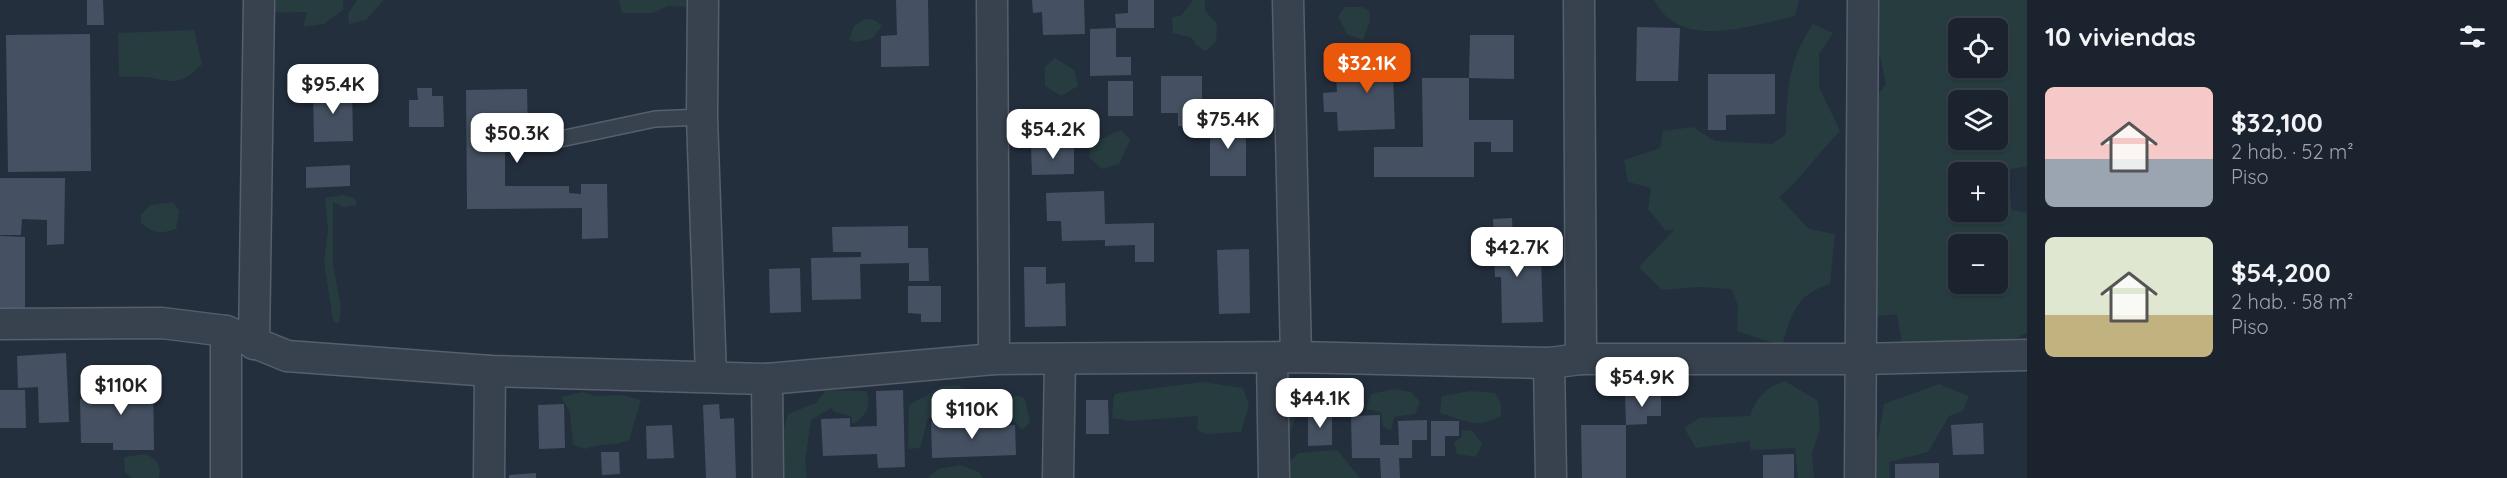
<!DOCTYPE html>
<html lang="es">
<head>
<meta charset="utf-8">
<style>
	body { margin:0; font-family:Quicksand,sans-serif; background:#242b36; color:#f1f3f6; height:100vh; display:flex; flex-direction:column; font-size:22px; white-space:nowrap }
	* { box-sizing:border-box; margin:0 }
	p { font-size:20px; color:#a0a4aa }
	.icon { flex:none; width:33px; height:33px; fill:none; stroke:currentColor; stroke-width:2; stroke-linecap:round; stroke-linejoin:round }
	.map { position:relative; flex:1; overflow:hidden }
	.drawer { display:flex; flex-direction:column; background:#1b232e; width:480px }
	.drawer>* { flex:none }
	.fabs { position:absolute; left:1948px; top:18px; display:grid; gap:12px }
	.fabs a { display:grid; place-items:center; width:60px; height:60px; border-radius:9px; background:#1b232e; box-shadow:0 2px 4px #0004,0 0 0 2px #39404a; font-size:30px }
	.price { position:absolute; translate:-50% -51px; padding:0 14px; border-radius:12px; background:#fff; color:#222; font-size:20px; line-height:39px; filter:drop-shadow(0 2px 3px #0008) }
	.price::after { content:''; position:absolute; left:50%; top:36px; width:18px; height:14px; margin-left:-9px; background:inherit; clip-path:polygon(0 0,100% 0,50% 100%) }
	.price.current { background:#ea580c; color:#fff }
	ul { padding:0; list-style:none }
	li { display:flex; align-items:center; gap:18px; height:150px; padding:0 18px }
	li span { display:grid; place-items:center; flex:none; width:168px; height:120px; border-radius:9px; color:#555 }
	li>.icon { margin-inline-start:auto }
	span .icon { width:72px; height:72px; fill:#fffc; stroke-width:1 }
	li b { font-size:26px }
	h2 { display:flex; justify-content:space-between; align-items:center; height:72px; padding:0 18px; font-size:26px }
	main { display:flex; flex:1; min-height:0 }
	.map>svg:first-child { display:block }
</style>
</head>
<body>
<main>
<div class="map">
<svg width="2027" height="478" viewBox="0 0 2027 478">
	<rect width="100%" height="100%" fill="#242f3e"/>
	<g fill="#263c3f" fill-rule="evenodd">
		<path d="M 255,0 L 343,0 L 343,10 L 324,24 L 303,27 L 307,12 L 255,13 Z"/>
		<path d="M 357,0 L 384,0 L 366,20 L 349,24 L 348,14 Z"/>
		<path d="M 619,0 L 694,0 L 692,7 L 668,6 L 653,13 L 622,13 Z"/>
		<path d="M 1193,0 L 1205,0 L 1205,11 L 1217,23 L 1216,41 L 1206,51 L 1196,45 L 1192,38 L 1173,33 L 1172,17 L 1181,16 Z"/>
		<path d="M 1654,0 L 1799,0 L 1795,16 C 1751,25 1681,52 1654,0 Z"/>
		<path d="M 1858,0 L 2027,0 L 2027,166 L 2007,170 L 2012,210 L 2027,213 L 2027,333 L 1971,358 L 1904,357 L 1897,314 L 1856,319 L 1876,98 L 1886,84 L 1880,56 L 1857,31 ZM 1959,28 L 1998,28 L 1998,68 L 1959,68 ZM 1959,100 L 1998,100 L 1998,140 L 1959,140 ZM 1959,172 L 1998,172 L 1998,212 L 1959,212 ZM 1959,244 L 1998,244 L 1998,284 L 1959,284 Z"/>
		<path d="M 1345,7 L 1362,7 L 1369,11 L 1370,21 L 1363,40 L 1347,34 L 1338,17 Z"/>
		<path d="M 865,19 L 874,20 L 882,26 L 872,39 L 856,42 L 849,39 L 854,26 Z"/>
		<path d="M 1813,24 L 1833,33 L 1819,54 L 1819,87 L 1840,131 C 1819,152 1802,178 1779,197 L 1809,229 L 1835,234 L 1830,284 C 1796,294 1791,315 1782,346 L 1737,331 L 1738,305 L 1731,289 L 1699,287 L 1662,290 L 1639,267 L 1674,230 L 1665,230 L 1648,209 L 1651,188 L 1628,182 L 1624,160 L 1660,148 L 1663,131 L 1693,127 L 1715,141 L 1772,144 L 1786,134 C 1787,90 1788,61 1813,24 Z"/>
		<path d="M 194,30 L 202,64 C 177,89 174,80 143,77 C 135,76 127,77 119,77 L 118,33 Z"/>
		<path d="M 1055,58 L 1074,70 L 1078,86 L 1061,96 L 1045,86 L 1045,67 Z"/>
		<path d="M 1121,130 L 1130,140 L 1119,164 L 1102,169 L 1089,157 L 1090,144 Z"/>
		<path d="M 343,195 L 354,198 L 357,205 L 343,207 L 333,202 L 333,264 L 341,307 L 339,324 L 333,321 L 324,261 L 328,230 L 325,198 Z"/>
		<path d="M 173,202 L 179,211 L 176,229 C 161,234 154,234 141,223 L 141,215 L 150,205 Z"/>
		<path d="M 1295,379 L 1334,381 L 1335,406 L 1300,408 L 1282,449 L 1278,386 Z"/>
		<path d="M 1785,381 L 1818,401 L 1820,428 L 1812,454 L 1814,478 L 1798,478 L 1795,448 L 1751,450 L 1749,441 L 1696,448 L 1684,428 L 1699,418 L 1750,416 C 1756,398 1766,387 1785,381 Z"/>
		<path d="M 1202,382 L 1243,388 L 1249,405 L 1241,432 L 1207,434 L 1197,430 L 1198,416 L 1131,421 L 1112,418 L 1114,395 L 1118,393 Z"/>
		<path d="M 1939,384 L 1969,396 L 1963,411 L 1949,416 L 1928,452 L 1889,462 L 1890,478 L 1849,478 L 1878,439 L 1884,404 Z"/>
		<path d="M 957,385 L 986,398 L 991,415 L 973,421 L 956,407 L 944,415 L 928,418 L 920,448 L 908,449 L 909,405 L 941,387 Z"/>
		<path d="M 1394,389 L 1411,392 L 1420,402 L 1415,414 L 1394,417 L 1391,431 L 1383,426 L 1381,412 L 1366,409 L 1371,394 Z"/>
		<path d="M 826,390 L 866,391 C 872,406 866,417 852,424 L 851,416 L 835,412 L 831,408 L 811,420 L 805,461 L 807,478 L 776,478 L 777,453 L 788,414 L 816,403 Z"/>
		<path d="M 1471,391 L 1495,393 L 1501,404 L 1501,416 C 1474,430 1467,420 1440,413 L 1442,396 Z"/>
		<path d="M 583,392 L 595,396 L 621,395 L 641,400 L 629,440 C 612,447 603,442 585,449 L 573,445 L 570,412 L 561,397 Z"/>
		<path d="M 1020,396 L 1025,399 L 1030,422 L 1022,430 L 1007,414 L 1005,398 Z"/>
		<path d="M 1462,430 L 1473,431 L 1482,444 L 1476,457 L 1457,454 L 1454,443 L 1461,437 Z"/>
		<path d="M 1337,450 L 1360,478 L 1274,478 L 1298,453 Z"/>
		<path d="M 146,454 C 156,459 162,466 159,478 L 132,478 L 125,472 L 124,457 Z"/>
		<path d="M 961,465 L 978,472 L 983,478 L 928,478 L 938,469 Z"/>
	</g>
	<g fill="#455162">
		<path d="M 87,0 L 103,0 L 104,25 L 87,25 Z"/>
		<path d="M 896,0 L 928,0 L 929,66 L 881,67 L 881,36 L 897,35 Z"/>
		<path d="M 1032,0 L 1084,0 L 1085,34 L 1043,35 L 1042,12 L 1033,13 Z"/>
		<path d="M 1128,0 L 1154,0 L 1154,28 L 1116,28 L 1116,57 L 1131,57 L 1131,75 L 1090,76 L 1090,29 L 1116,28 L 1115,14 L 1128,13 Z"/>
		<path d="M 1637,27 L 1680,28 L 1678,81 L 1636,81 Z"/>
		<path d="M 90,34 L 91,171 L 8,172 L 6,35 Z"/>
		<path d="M 1470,35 L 1514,35 L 1514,79 L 1469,78 Z"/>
		<path d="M 1392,51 L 1392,58 L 1403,58 L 1403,75 L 1393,75 L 1395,129 L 1338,131 L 1337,112 L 1324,112 L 1323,93 L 1337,92 L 1336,77 L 1359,76 L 1358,52 Z"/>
		<path d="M 1708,74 L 1775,74 L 1775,114 L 1726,115 L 1726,130 L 1708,130 Z"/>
		<path d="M 1161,76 L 1202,76 L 1202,126 L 1178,126 L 1178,113 L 1161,113 Z"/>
		<path d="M 1422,78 L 1469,78 L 1469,120 L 1513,120 L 1513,152 L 1491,152 L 1491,142 L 1474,142 L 1474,177 L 1374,177 L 1374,147 L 1423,147 Z"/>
		<rect x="1108" y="81" width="25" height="35"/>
		<path d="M 417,88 L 432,88 L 432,96 L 443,96 L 444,127 L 409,127 L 409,100 L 418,100 Z"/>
		<path d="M 313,89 L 352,89 L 353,141 L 314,142 Z"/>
		<path d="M 527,89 L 528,136 L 505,136 L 505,186 L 569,186 L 569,193 L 581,194 L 581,184 L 607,184 L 608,238 L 582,239 L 582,208 L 467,209 L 466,90 Z"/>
		<rect x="1210" y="125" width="36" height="51"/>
		<path d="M 1074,145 L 1074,174 L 1032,175 L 1031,146 Z"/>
		<path d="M 350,165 L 350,186 L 306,188 L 306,167 Z"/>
		<path d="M 0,178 L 65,178 L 64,244 L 47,245 L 47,220 L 22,219 L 21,235 L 0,235 Z"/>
		<path d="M 1104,191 L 1105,224 L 1154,223 L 1154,262 L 1135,262 L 1135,245 L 1105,246 L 1105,240 L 1062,241 L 1061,221 L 1047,221 L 1046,193 Z"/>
		<path d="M 1512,218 L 1514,260 L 1541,259 L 1543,322 L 1502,323 L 1501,277 L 1495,277 L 1493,219 Z"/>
		<path d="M 908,226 L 908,248 L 928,248 L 929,281 L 909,281 L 909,263 L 860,264 L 861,299 L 812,300 L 811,258 L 861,257 L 861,252 L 833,252 L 832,227 Z"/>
		<path d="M 0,236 L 25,237 L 25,308 L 0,308 Z"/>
		<path d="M 1249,249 L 1250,313 L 1219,314 L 1217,250 Z"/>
		<path d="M 1024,267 L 1046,267 L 1046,284 L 1065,283 L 1066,326 L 1025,327 Z"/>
		<path d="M 800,268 L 801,312 L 770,313 L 769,269 Z"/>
		<path d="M 908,286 L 941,286 L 941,322 L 921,322 L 921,314 L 908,313 Z"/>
		<path d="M 66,353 L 69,422 L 39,423 L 38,387 L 18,388 L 17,356 Z"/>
		<path d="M 112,378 L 153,378 L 154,450 L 113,450 L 113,443 L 81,443 L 80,399 L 112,398 Z"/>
		<path d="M 0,390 L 25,390 L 26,428 L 0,428 Z"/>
		<path d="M 903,390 L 905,467 L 878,468 L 877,454 L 823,456 L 821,419 L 850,418 L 850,427 L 877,426 L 876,391 Z"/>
		<path d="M 1661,393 L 1661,416 L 1647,416 L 1647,424 L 1626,425 L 1625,394 Z"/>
		<path d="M 1086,400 L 1108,400 L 1109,434 L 1086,434 Z"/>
		<path d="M 564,404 L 565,448 L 539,449 L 538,405 Z"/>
		<path d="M 719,404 L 720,419 L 734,418 L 736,478 L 706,478 L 703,405 Z"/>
		<path d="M 1308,412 L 1332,412 L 1332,445 L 1308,446 Z"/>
		<path d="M 1380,415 L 1380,445 L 1399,445 L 1398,421 L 1427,420 L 1427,440 L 1412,440 L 1412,458 L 1399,458 L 1400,478 L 1381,478 L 1380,458 L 1352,458 L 1351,416 Z"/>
		<path d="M 959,421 L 959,427 L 1015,425 L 1016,455 L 932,458 L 931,422 Z"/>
		<path d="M 1431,421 L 1459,421 L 1459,436 L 1445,436 L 1445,456 L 1431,456 Z"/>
		<path d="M 1983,423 L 1984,454 L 1953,455 L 1951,425 Z"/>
		<path d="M 672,425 L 674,458 L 647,459 L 646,426 Z"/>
		<path d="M 1581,425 L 1626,425 L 1626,478 L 1582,478 Z"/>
		<path d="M 601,452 L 619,452 L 620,474 L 602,475 Z"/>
		<path d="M 1794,454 L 1794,478 L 1763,478 L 1763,455 Z"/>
		<path d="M 1939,463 L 1939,478 L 1895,478 L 1895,464 Z"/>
		<path d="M 536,473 L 536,478 L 509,478 L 509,475 Z"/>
	</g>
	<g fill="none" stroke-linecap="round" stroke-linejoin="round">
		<defs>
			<path id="service" d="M 551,141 L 655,119 L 702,117"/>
			<g id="minor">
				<path d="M 703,0 L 702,117 L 711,376"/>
				<path d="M 992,0 L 994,359"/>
				<path d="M 1288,0 L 1296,357"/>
				<path d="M 1579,0 L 1581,359"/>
				<path d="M 0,324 L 162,323 L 226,331 L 287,356 L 490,371 L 767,379 L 994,359 L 1296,357 L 1549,363 L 1581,359 L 1860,359 L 2027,355"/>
				<path d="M 254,344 L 259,0"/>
				<path d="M 1272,359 L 1274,478"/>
				<path d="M 1549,363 L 1551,478"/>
				<path d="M 767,379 L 768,478"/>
				<path d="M 226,478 L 226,331"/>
				<path d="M 489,478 L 490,371"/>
				<path d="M 1058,478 L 1060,360"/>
				<path d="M 1860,478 L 1863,0"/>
			</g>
		</defs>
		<use href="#service" stroke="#565f6c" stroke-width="18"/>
		<use href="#minor" stroke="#565f6c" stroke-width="33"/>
		<use href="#service" stroke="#38414e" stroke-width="15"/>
		<use href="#minor" stroke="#38414e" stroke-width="30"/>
	</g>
</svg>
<div class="fabs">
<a><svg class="icon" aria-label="locate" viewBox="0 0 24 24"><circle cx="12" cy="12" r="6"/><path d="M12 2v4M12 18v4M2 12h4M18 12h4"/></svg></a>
<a><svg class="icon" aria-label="layers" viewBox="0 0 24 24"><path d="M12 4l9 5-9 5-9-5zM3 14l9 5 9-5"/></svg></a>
<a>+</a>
<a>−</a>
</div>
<b class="price current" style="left:1367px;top:94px">$32.1K</b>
<b class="price" style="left:333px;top:115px">$95.4K</b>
<b class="price" style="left:1228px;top:150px">$75.4K</b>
<b class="price" style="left:1053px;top:160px">$54.2K</b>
<b class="price" style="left:517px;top:164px">$50.3K</b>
<b class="price" style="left:1517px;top:278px">$42.7K</b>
<b class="price" style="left:1642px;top:408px">$54.9K</b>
<b class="price" style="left:121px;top:416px">$110K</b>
<b class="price" style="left:1320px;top:429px">$44.1K</b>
<b class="price" style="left:972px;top:440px">$110K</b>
</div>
<section class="drawer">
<h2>10 viviendas<svg class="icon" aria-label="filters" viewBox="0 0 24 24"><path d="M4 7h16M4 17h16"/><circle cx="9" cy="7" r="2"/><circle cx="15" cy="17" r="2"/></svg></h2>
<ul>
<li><span style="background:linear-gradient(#f6c9c9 60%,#9aa5b1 0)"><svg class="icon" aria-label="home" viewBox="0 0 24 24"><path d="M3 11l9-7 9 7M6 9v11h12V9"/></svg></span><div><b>$32,100</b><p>2 hab. · 52 m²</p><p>Piso</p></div></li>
<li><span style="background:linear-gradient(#dfe7d0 65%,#c2b280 0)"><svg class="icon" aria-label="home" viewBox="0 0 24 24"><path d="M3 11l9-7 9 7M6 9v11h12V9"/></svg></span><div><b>$54,200</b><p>2 hab. · 58 m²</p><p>Piso</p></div></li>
</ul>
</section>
</main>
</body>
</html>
